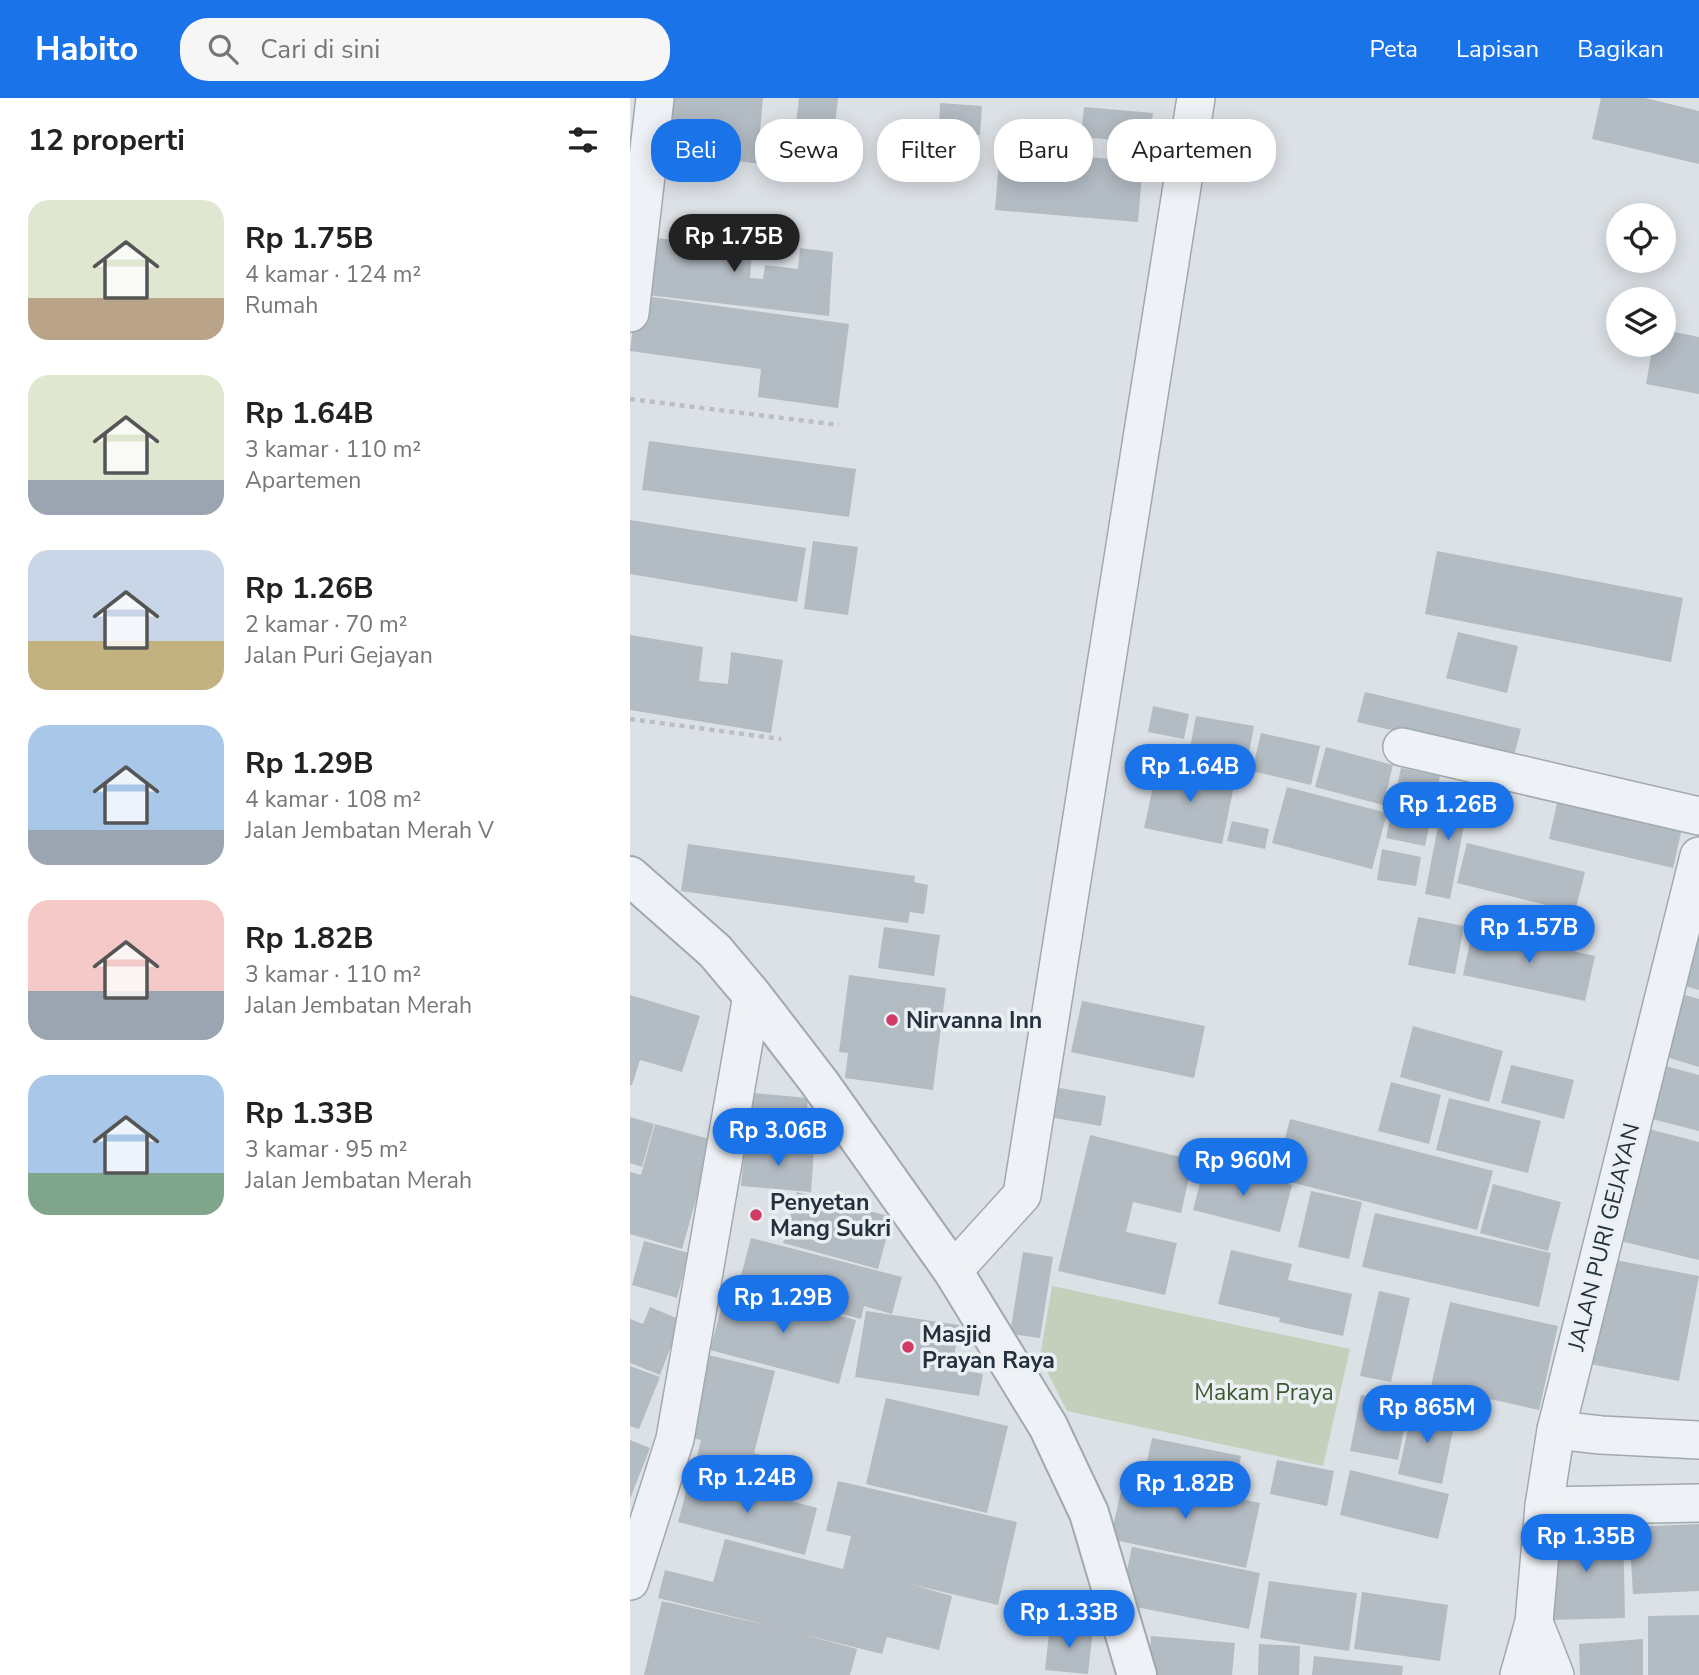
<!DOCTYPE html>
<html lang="id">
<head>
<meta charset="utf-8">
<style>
	body { margin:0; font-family:"Nunito Sans",sans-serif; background:#f6f6f6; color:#222; height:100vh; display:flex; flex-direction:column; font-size:26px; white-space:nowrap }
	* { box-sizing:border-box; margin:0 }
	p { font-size:23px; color:#767676 }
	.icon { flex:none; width:38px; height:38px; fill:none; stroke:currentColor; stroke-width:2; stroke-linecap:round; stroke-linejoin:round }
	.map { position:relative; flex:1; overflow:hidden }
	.details { display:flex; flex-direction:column; background:#fff; width:630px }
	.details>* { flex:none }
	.banner { position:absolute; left:21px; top:21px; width:665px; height:63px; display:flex; gap:14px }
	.buttons { position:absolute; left:976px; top:105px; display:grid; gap:14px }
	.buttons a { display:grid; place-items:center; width:70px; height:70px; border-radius:50%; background:#fff; box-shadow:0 4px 18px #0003; font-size:35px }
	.price { position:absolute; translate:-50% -60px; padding:0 16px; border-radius:24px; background:#1a73e8; color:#fff; font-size:23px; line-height:46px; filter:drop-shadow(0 2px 4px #0008) }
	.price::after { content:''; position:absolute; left:50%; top:42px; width:21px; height:16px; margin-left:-10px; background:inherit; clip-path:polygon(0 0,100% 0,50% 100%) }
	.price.selected { background:#222; color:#fff }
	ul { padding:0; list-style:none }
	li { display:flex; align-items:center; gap:21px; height:175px; padding:0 28px }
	li span { display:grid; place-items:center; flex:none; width:196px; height:140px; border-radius:21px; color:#555 }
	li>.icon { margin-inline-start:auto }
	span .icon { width:84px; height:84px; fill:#fffc; stroke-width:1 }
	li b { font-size:30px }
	h2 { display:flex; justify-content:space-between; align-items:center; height:84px; padding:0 28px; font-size:30px }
	.chip { padding:0 24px; border-radius:28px; background:#fff; box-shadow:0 4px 18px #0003; font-size:24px; line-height:63px }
	.chip.selected { background:#1a73e8; color:#fff }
	header { display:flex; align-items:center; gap:42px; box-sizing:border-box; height:98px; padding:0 35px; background:#1a73e8; color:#fff }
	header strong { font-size:33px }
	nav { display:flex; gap:38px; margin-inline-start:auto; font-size:24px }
	.search { width:490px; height:63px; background:#f6f6f6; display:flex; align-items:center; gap:18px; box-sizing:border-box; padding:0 24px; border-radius:28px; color:#767676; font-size:26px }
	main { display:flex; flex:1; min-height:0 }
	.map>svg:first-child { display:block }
</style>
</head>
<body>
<header>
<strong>Habito</strong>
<div class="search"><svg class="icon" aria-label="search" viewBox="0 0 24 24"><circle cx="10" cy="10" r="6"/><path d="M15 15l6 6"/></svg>Cari di sini</div>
<nav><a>Peta</a><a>Lapisan</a><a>Bagikan</a></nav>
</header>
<main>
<section class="details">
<h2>12 properti<svg class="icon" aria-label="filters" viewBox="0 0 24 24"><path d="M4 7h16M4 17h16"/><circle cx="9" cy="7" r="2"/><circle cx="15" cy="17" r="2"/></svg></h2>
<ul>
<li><span style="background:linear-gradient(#dfe7d0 70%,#b9a48a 0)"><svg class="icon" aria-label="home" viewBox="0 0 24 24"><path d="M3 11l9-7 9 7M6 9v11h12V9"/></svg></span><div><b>Rp 1.75B</b><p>4 kamar · 124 m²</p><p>Rumah</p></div></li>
<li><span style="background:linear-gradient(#dfe7d0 75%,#9aa5b1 0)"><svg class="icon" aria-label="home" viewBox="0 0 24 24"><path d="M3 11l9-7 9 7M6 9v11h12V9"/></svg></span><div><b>Rp 1.64B</b><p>3 kamar · 110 m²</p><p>Apartemen</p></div></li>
<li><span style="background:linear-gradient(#c9d6e8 65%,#c2b280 0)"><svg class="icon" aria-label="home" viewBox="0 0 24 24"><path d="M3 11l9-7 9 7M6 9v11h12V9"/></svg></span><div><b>Rp 1.26B</b><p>2 kamar · 70 m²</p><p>Jalan Puri Gejayan</p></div></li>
<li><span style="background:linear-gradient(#a9c7e8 75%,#9aa5b1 0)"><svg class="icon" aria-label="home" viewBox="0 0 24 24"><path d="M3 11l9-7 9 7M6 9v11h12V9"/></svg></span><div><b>Rp 1.29B</b><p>4 kamar · 108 m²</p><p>Jalan Jembatan Merah V</p></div></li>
<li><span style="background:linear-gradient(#f6c9c9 65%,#9aa5b1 0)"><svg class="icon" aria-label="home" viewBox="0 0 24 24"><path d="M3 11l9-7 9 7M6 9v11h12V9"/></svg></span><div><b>Rp 1.82B</b><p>3 kamar · 110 m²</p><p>Jalan Jembatan Merah</p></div></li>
<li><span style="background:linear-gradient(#a9c7e8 70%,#7fa58c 0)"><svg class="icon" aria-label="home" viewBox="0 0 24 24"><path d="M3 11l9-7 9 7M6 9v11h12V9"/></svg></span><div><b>Rp 1.33B</b><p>3 kamar · 95 m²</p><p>Jalan Jembatan Merah</p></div></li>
</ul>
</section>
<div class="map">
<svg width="1069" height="1577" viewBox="0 0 1069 1577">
	<rect width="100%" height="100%" fill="#dce1e6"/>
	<path fill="#c4d0bc" d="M 422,1188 L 720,1251 L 693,1368 L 437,1313 L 410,1259 Z"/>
	<g fill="#b3bbc3">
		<path d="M 34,0 L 133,0 L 130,33 L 149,37 L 145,68 L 25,52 Z"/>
		<path d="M 169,0 L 208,0 L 201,65 L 162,60 Z"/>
		<path d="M 971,0 L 1015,0 L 1069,13 L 1069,66 L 962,41 Z"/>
		<path d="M 310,5 L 352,8 L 350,37 L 309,35 Z"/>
		<path d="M 454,9 L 523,15 L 519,45 L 451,39 Z"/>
		<path d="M 370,51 L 513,64 L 508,124 L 365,112 Z"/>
		<path d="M 45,130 L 123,140 L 120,180 L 133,181 L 135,167 L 168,171 L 170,150 L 203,154 L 199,218 L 9,196 L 16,139 L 45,142 Z"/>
		<path d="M 7,197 L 219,226 L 208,310 L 128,299 L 131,271 L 0,253 Z"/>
		<path d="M 1034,232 L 1069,239 L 1069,296 L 1016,286 L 1023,247 L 1034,247 Z"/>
		<path d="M 19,343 L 226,371 L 219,419 L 12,392 Z"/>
		<path d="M 0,422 L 176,450 L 167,504 L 0,476 Z"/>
		<path d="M 183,443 L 228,449 L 218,517 L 174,511 Z"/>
		<path d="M 807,453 L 1053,500 L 1041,564 L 795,516 Z"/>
		<path d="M 828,534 L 888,548 L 877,595 L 816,580 Z"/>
		<path d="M 0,537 L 73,549 L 69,583 L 98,586 L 101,554 L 153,562 L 141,635 L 0,612 Z"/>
		<path d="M 735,594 L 891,631 L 883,661 L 727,624 Z"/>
		<path d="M 523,608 L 559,616 L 554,641 L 518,634 Z"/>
		<path d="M 566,618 L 624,628 L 615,676 L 557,666 Z"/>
		<path d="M 631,635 L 690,648 L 681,687 L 622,673 Z"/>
		<path d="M 696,649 L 763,667 L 753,707 L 685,689 Z"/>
		<path d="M 528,666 L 605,683 L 592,746 L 514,730 Z"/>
		<path d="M 771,670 L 810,678 L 795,748 L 756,740 Z"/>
		<path d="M 816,686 L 841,691 L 820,801 L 795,796 Z"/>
		<path d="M 657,689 L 757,715 L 742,771 L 642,745 Z"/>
		<path d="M 929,696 L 1053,726 L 1043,770 L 919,741 Z"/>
		<path d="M 602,723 L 639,731 L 635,751 L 597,743 Z"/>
		<path d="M 837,745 L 955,774 L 945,814 L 827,785 Z"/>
		<path d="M 58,746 L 285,778 L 284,784 L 298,787 L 294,816 L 280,814 L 278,825 L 51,793 Z"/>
		<path d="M 752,751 L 791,759 L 786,788 L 747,782 Z"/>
		<path d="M 1069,816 L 1069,892 L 1038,883 Z"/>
		<path d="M 788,819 L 834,828 L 825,876 L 778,867 Z"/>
		<path d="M 254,829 L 310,837 L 304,878 L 248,870 Z"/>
		<path d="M 843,831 L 965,858 L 955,903 L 833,877 Z"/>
		<path d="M 219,877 L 316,890 L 303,992 L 215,980 L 218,955 L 209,954 Z"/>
		<path d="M 1048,895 L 1069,901 L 1069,969 L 1030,957 Z"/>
		<path d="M 0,897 L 70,918 L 52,974 L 10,962 L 2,987 L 0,987 Z"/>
		<path d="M 452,903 L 575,928 L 564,980 L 441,954 Z"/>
		<path d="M 783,928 L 873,953 L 859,1004 L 770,979 Z"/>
		<path d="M 881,967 L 944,982 L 934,1021 L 871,1005 Z"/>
		<path d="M 1032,967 L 1069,977 L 1069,1033 L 1018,1020 Z"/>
		<path d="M 761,984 L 811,997 L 799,1046 L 748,1033 Z"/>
		<path d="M 418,988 L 476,998 L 471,1028 L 413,1018 Z"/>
		<path d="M 123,995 L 178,1000 L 174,1046 L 120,1041 Z"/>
		<path d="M 819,1000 L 911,1023 L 898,1075 L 806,1052 Z"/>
		<path d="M 0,1019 L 24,1026 L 12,1069 L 0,1065 Z"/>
		<path d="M 660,1021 L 863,1073 L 847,1132 L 645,1080 Z"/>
		<path d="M 25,1026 L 83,1042 L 52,1151 L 0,1136 L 0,1074 L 11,1077 Z"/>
		<path d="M 1011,1029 L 1069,1044 L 1069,1162 L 982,1141 Z"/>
		<path d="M 460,1037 L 563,1062 L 551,1115 L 503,1104 L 496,1134 L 547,1145 L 535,1197 L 428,1173 Z"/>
		<path d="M 115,1045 L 184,1051 L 181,1094 L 111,1088 Z"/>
		<path d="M 575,1066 L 662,1087 L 650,1134 L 563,1112 Z"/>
		<path d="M 863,1086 L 931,1104 L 918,1153 L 850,1135 Z"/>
		<path d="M 681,1093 L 732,1104 L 719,1161 L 668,1149 Z"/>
		<path d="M 167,1094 L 262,1119 L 248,1171 L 153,1145 Z"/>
		<path d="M 745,1115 L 921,1155 L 909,1209 L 732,1169 Z"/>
		<path d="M 121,1140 L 272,1179 L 262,1216 L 234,1208 L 231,1221 L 108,1189 Z"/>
		<path d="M 14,1143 L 59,1155 L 47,1200 L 2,1187 Z"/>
		<path d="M 601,1152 L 662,1166 L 658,1182 L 722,1196 L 713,1238 L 649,1224 L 650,1220 L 588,1206 Z"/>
		<path d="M 393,1154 L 423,1159 L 410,1240 L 380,1236 Z"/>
		<path d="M 980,1161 L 1069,1178 L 1049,1283 L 960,1266 Z"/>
		<path d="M 97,1189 L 226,1222 L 209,1286 L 80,1252 Z"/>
		<path d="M 749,1193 L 780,1200 L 761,1284 L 730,1278 Z"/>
		<path d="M 820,1204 L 928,1228 L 909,1312 L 801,1288 Z"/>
		<path d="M 20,1209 L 51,1222 L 30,1277 L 0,1265 L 0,1221 L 13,1226 Z"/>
		<path d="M 236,1213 L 329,1227 L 322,1271 L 353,1276 L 349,1298 L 225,1279 Z"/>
		<path d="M 74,1256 L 145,1273 L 124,1355 L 144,1360 L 138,1384 L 65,1367 L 71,1342 L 53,1338 Z"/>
		<path d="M 0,1268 L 30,1279 L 9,1331 L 0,1328 Z"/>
		<path d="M 731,1297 L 779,1306 L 768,1362 L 720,1353 Z"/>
		<path d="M 256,1300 L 378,1328 L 357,1415 L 236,1386 Z"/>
		<path d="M 783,1309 L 826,1318 L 812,1386 L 768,1376 Z"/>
		<path d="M 522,1340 L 611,1358 L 604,1395 L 514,1377 Z"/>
		<path d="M 0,1342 L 20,1350 L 0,1401 Z"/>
		<path d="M 647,1362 L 704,1373 L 697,1408 L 640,1396 Z"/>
		<path d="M 720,1372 L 819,1396 L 808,1441 L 710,1417 Z"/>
		<path d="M 61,1376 L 187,1410 L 175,1457 L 48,1424 Z"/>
		<path d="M 495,1376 L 630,1405 L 616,1470 L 480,1441 Z"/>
		<path d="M 208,1383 L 387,1424 L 368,1507 L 280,1486 L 322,1498 L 309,1552 L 257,1539 L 252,1556 L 168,1535 L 227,1551 L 220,1577 L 14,1577 L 32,1503 L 141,1528 L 28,1500 L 35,1472 L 83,1484 L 95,1441 L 213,1471 L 221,1438 L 196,1433 Z"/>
		<path d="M 1069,1426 L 1069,1493 L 1003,1496 L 999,1429 Z"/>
		<path d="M 993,1429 L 995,1520 L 918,1522 L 916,1431 Z"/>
		<path d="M 502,1449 L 630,1475 L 619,1531 L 490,1506 Z"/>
		<path d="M 639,1483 L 727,1495 L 719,1553 L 630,1540 Z"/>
		<path d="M 732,1494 L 818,1507 L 810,1563 L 724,1551 Z"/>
		<path d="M 1069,1517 L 1069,1577 L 1018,1577 L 1018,1518 Z"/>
		<path d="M 420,1527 L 463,1531 L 458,1576 L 415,1572 Z"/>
		<path d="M 521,1538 L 605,1545 L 602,1577 L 518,1577 Z"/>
		<path d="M 1013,1541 L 1013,1577 L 950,1577 L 949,1546 Z"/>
		<path d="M 629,1546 L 670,1548 L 669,1577 L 628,1577 Z"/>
		<path d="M 684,1558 L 773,1568 L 772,1577 L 682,1577 Z"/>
	</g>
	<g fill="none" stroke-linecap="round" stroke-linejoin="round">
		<defs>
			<g id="minor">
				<path d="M 0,215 L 25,0"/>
				<path d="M 772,649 L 1069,718"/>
				<path d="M 323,1173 L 392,1097 L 566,0"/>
				<path d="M 926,1332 L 971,1337 L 1069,1342"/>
				<path d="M 914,1408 L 1069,1405"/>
				<path d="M 0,1483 L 45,1341 L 122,897"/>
				<path d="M 904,1524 L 925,1577"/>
				<path d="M 889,1577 L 904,1524 L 914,1408 L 926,1332 L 1069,758"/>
			</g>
			<path id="tertiary" d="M 0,778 L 85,853 L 122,897 L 189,984 L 323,1173 L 418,1328 L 459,1415 L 507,1577"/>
		</defs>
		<use href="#minor" stroke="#a1a9b0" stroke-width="40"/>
		<use href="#tertiary" stroke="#a1a9b0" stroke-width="42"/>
		<g stroke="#babfc5" stroke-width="4.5" stroke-dasharray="5 5" stroke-linecap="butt">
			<path d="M 0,301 L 209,327"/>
			<path d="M 0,621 L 151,641"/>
		</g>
		<use href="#minor" stroke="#eef1f5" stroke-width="37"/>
		<use href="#tertiary" stroke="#eef1f5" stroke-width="38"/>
	</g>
	<g fill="#d13b64" stroke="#ebf0f4" stroke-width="2.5">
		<circle cx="262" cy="922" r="7"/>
		<circle cx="126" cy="1117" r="7"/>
		<circle cx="278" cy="1249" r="7"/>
	</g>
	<g text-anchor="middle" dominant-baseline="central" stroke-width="7" stroke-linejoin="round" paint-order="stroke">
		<g font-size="23" font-weight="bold" fill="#25313d" stroke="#ebf0f4" text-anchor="start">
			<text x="276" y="922">Nirvanna Inn</text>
			<text x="140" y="1104">Penyetan<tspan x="140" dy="26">Mang Sukri</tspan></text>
			<text x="292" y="1236">Masjid<tspan x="292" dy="26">Prayan Raya</tspan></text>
		</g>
		<g font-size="23" fill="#25313d" stroke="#ebf0f4">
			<text transform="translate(974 1139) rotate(-76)">JALAN PURI GEJAYAN</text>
		</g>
		<g font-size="23" fill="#3e5932" stroke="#ebf0f4">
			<text x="634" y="1294">Makam Praya</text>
		</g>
	</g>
</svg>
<div class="buttons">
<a><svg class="icon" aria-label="locate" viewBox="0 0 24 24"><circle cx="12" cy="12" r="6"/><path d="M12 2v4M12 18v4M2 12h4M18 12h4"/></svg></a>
<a><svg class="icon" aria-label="layers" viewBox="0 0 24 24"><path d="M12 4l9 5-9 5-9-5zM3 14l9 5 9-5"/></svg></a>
</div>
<b class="price selected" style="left:104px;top:176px">Rp 1.75B</b>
<b class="price" style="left:560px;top:706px">Rp 1.64B</b>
<b class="price" style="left:818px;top:744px">Rp 1.26B</b>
<b class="price" style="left:899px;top:867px">Rp 1.57B</b>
<b class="price" style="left:148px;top:1070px">Rp 3.06B</b>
<b class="price" style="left:613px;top:1100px">Rp 960M</b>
<b class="price" style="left:153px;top:1237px">Rp 1.29B</b>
<b class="price" style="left:797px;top:1347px">Rp 865M</b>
<b class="price" style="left:117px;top:1417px">Rp 1.24B</b>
<b class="price" style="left:555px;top:1423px">Rp 1.82B</b>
<b class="price" style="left:956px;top:1476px">Rp 1.35B</b>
<b class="price" style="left:439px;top:1552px">Rp 1.33B</b>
<div class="banner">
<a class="chip selected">Beli</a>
<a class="chip">Sewa</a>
<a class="chip">Filter</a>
<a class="chip">Baru</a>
<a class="chip">Apartemen</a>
</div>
</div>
</main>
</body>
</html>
